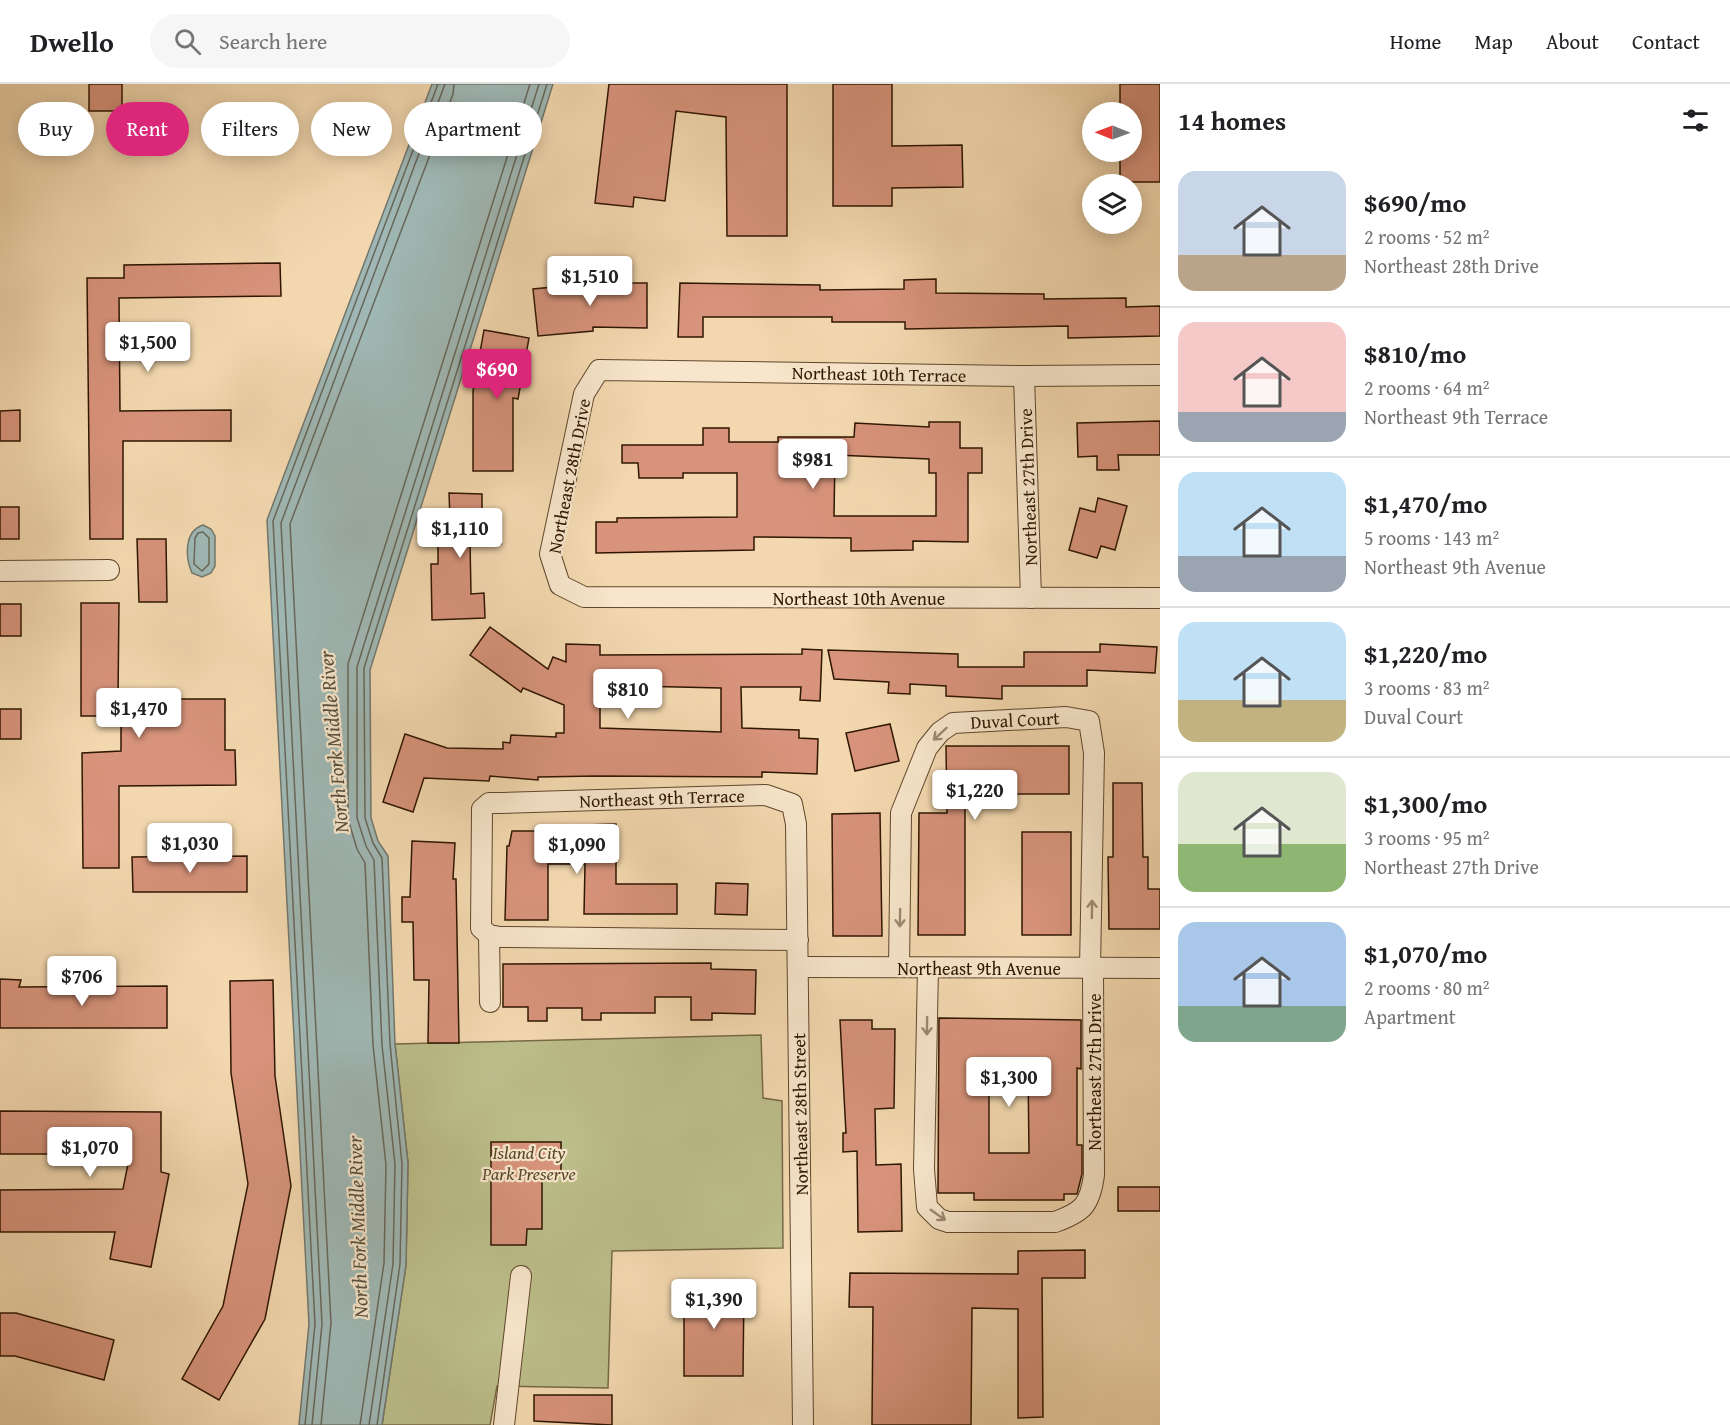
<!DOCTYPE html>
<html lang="en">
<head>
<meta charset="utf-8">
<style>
	body { margin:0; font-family:"Gentium Book Plus",serif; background:#f6f6f6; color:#202124; height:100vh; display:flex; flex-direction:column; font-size:22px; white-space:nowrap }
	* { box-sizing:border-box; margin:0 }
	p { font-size:20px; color:#757577 }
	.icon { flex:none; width:33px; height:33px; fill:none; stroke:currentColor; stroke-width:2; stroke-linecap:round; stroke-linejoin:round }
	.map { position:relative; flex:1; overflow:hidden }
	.details { display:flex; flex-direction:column; background:#fff; width:570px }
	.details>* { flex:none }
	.banner { position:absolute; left:18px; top:18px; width:570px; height:54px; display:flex; gap:12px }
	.needle { width:39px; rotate:271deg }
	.controls { position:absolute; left:1082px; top:18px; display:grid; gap:12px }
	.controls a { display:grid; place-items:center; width:60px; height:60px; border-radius:50%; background:#fff; box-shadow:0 3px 15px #0003; font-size:30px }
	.price { position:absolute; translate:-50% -51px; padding:0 14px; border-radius:6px; background:#fff; color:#222; font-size:20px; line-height:39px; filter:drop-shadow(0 2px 3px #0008) }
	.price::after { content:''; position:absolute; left:50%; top:36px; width:18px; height:14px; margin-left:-9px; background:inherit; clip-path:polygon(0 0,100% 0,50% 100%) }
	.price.on { background:#db2777; color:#fff }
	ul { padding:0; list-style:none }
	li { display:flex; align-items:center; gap:18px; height:150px; padding:0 18px }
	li+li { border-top:2px solid #e0e0e0 }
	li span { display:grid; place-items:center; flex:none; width:168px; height:120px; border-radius:18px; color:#555 }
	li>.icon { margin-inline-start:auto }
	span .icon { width:72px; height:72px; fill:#fffc; stroke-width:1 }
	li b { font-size:26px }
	h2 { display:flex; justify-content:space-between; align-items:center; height:72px; padding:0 18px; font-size:26px }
	.pill { padding:0 21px; border-radius:27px; background:#fff; box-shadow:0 3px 15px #0003; font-size:21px; line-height:54px }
	.pill.on { background:#db2777; color:#fff }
	header { display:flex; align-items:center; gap:36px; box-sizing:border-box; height:84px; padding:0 30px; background:#fff; border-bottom:2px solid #e0e0e0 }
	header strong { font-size:28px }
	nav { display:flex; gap:33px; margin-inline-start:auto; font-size:21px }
	.search { width:420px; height:54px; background:#f6f6f6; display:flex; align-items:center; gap:15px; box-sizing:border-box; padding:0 21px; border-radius:33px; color:#757577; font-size:22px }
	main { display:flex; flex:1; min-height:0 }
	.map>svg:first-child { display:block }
</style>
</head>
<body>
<header>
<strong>Dwello</strong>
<div class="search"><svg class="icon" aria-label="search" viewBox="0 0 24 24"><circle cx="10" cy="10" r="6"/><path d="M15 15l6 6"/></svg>Search here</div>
<nav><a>Home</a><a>Map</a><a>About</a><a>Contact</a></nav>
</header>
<main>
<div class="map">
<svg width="1160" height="1341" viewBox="0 0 1160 1341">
	<rect width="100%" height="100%" fill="#f3d8af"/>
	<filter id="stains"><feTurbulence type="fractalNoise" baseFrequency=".00333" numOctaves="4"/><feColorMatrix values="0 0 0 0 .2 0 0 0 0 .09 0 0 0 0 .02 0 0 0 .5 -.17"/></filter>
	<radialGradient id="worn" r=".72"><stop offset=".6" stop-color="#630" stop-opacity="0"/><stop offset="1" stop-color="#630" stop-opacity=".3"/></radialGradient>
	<path fill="#bcbe8a" stroke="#766a45" stroke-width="1.5" d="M 761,951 L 763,1014 L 782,1017 L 783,1164 L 612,1167 L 608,1304 L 497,1302 L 490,1341 L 382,1341 L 406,1181 L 408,1079 L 395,960 Z"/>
	<g fill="#9fb8b5" stroke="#72776d" stroke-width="1.5">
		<path d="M 432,0 L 553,0 L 370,586 L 371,734 L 378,757 L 388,772 L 395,960 L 408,1079 L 406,1181 L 382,1341 L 299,1341 L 309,1240 L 267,436 Z"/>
		<path d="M 203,441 L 211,445 L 215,452 L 215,482 L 211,489 L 202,493 L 192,489 C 185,473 184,447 203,441 Z"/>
	</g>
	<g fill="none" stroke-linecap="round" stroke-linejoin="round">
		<g stroke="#67675a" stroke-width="1.5">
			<path d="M 203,448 L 209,454 L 209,480 L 202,487 L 194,480 L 195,454 L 198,449 Z"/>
			<path d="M 305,1341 L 315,1240 L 273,437 L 438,0"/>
			<path d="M 312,1341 L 322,1240 L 281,439 L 445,0"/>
			<path d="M 321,1341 L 331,1239 L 290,440 L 453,10 L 454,0"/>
			<path d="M 360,1341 L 384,1179 L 386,1081 L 373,961 L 365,779 L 357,765 L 348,735 L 348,580 L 530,0"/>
			<path d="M 369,1341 L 393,1180 L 395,1080 L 382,961 L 374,776 L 366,762 L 357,734 L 357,583 L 539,0"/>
			<path d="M 377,1341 L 400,1180 L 402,1080 L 390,960 L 382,774 L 373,759 L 365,734 L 364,584 L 547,0"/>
		</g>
	</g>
	<g fill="#d7937b" stroke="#2f1600" stroke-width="1.5" fill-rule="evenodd">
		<rect x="89" y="0" width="33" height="27"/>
		<path d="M 609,0 L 787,0 L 787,152 L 727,152 L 726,33 L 676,27 L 665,117 L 634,113 L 633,123 L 595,119 Z"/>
		<path d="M 833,0 L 892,0 L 892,62 L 962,61 L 963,103 L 892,104 L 892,122 L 833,122 Z"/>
		<path d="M 1120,0 L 1160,0 L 1160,98 L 1120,98 L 1120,68 L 1131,68 L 1131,28 L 1120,28 Z"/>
		<path d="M 280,179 L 281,212 L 119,214 L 120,327 L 231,326 L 231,357 L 123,357 L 123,455 L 90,455 L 87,194 L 124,194 L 124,181 Z"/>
		<path d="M 936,195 L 936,209 L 1044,210 L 1044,215 L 1126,214 L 1126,223 L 1160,222 L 1160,252 L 1068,254 L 1068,242 L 905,245 L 905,238 L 832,238 L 832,233 L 703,233 L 703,253 L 678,253 L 680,199 L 820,201 L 820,206 L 904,205 L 904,196 Z"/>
		<path d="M 595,199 L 647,199 L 647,244 L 593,243 L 593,247 L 538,252 L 533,205 Z"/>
		<path d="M 484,246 L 529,254 L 518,315 L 513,314 L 513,387 L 473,387 L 473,307 Z"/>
		<path d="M 20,326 L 20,357 L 0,357 L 0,327 Z"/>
		<path d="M 1160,337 L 1160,371 L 1118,371 L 1119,386 L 1097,386 L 1097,372 L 1078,373 L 1077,339 Z"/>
		<path d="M 929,338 L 960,338 L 960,364 L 982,364 L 982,389 L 968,389 L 968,458 L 913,457 L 913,466 L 851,467 L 851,454 L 754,453 L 754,466 L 596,469 L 596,438 L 617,438 L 617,434 L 737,433 L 737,389 L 683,389 L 683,394 L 639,394 L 638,379 L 622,379 L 622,361 L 703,361 L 703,344 L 729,344 L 729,358 L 778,358 L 778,353 L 854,353 L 855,339 L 929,343 ZM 835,371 L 929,375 L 929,389 L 936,389 L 936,432 L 834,432 Z"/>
		<path d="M 449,409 L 482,410 L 482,438 L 501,438 L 501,460 L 470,459 L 471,510 L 484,509 L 485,534 L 432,536 L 431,480 L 438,480 L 438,434 L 450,434 Z"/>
		<path d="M 1098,414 L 1127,422 L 1115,466 L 1101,462 L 1097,474 L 1069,466 L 1080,424 L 1095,428 Z"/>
		<rect x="0" y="423" width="19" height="32"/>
		<path d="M 137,455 L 166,455 L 167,518 L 139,518 Z"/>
		<path d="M 81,519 L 119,519 L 118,615 L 225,615 L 225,666 L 235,666 L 236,701 L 119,702 L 119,784 L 83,784 L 82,669 L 121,667 L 121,632 L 81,632 Z"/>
		<rect x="0" y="520" width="21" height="32"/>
		<path d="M 490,543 L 548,585 L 553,573 L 566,578 L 566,560 L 600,561 L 600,571 L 802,570 L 802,565 L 822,566 L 820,617 L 800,616 L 801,603 L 741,603 L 742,644 L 799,646 L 799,654 L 818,655 L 817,690 L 762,688 L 762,693 L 597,692 L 538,693 L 538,696 L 490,692 L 489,697 L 424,694 L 413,728 L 383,718 L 405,650 L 447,664 L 503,665 L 503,658 L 510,659 L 511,651 L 556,653 L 556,649 L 564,649 L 564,621 L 523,604 L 521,608 L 470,571 ZM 634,602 L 721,604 L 721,648 L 600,644 L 600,608 L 634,608 Z"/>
		<path d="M 1100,560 L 1157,563 L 1155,589 L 1087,586 L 1087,602 L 1002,602 L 1002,615 L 946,612 L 946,602 L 910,600 L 910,610 L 888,609 L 889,598 L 834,595 L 828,566 L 958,570 L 958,583 L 1024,583 L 1024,568 L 1100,568 Z"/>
		<rect x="0" y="625" width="21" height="30"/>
		<path d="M 890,640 L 899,677 L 855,687 L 846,649 Z"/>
		<path d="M 946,662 L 1069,662 L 1069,710 L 965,710 L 965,851 L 918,851 L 919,729 L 947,729 Z"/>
		<path d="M 1113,699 L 1142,699 L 1143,773 L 1148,773 L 1148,805 L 1160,805 L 1160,845 L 1109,845 L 1108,773 L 1113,773 Z"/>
		<path d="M 880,729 L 882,852 L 833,852 L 832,730 Z"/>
		<path d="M 616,740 L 616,800 L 677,800 L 677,830 L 584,830 L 585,780 L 548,780 L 548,836 L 505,836 L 507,762 L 509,762 L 512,747 L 585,747 L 585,741 Z"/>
		<rect x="1022" y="748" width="49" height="103"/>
		<path d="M 412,757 L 455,759 L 453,795 L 456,795 L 459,959 L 428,959 L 429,896 L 414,896 L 413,838 L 402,838 L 402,813 L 410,813 Z"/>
		<path d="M 247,772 L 247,808 L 133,808 L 132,773 Z"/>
		<path d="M 716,799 L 748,800 L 747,831 L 715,830 Z"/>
		<path d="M 711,879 L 711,885 L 756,886 L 755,930 L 712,929 L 712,936 L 691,936 L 691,913 L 655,913 L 655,929 L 601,929 L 601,936 L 582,936 L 582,924 L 547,924 L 547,937 L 528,937 L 528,923 L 503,923 L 503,880 Z"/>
		<path d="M 0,895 L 21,896 L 19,903 L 167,902 L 167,944 L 0,944 Z"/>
		<path d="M 273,896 L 275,992 L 291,1102 L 265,1235 L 219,1316 L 182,1295 L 223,1222 L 248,1100 L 231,989 L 230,897 Z"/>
		<path d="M 939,934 L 1081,936 L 1081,985 L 1077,984 L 1077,1061 L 1082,1061 L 1082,1090 L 1077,1110 L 1064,1110 L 1064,1116 L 974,1116 L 974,1109 L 938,1109 ZM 989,983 L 1028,984 L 1029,1069 L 989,1069 Z"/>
		<path d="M 840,936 L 872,936 L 872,945 L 895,945 L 894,1024 L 875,1025 L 876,1081 L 901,1080 L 902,1147 L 858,1148 L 857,1067 L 843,1068 L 843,1049 L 846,1049 Z"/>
		<path d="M 0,1027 L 161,1028 L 161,1088 L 169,1090 L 151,1183 L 110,1175 L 115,1148 L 0,1148 L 0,1106 L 123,1105 L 130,1070 L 0,1070 Z"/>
		<path d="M 491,1058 L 561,1058 L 561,1089 L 542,1089 L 542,1145 L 527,1145 L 526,1161 L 491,1161 Z"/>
		<rect x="1118" y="1103" width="42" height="24"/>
		<path d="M 1085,1166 L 1085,1194 L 1042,1194 L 1043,1333 L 1018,1334 L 1018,1225 L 972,1224 L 971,1341 L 872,1341 L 873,1223 L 849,1223 L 850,1189 L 1018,1190 L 1018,1167 Z"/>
		<path d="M 684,1201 L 744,1201 L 743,1292 L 684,1292 Z"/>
		<path d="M 0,1229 L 16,1229 L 114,1256 L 104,1296 L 15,1272 L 0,1272 Z"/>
		<path d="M 534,1311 L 612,1311 L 612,1341 L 534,1337 Z"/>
	</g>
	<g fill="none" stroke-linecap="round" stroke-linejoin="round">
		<defs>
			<g id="minor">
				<path d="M 1160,291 L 1024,292 L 599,286 L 584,310 L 550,470 L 560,501 L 584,513 L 1160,514"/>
				<path d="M 1024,292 L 1031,514"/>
				<path d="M 0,487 L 109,486"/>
				<path d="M 489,851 L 490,918"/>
				<path d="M 798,856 L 500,853 L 489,851 L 481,844 L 482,725 L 489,719 L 502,719 L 766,711 L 792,720 L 796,740 L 803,1341"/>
				<path d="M 798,883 L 1160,884"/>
				<path d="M 899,883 L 901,729 L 927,664 L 940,648 L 953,639 L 1066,633 L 1089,637 L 1094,669 L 1090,884"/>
				<path d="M 928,884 L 924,1085 L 927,1123 L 939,1135 L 948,1138 L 1055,1138 C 1083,1128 1090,1121 1094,1091 L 1093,884"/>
				<path d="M 504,1341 L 521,1192"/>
			</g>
		</defs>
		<use href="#minor" stroke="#60462c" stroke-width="22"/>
		<use href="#minor" stroke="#f7e6cb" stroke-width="20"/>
	</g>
	<defs><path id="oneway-shaft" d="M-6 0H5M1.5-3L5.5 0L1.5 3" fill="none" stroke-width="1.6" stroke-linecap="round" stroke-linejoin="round" transform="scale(1.5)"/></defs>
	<g stroke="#9d8870">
		<use href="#oneway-shaft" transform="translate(940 650) rotate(137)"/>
		<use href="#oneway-shaft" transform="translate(1092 825) rotate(-89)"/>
		<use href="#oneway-shaft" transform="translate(900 834) rotate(91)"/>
		<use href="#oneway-shaft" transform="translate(927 942) rotate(91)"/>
		<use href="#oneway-shaft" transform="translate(938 1131) rotate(35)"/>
	</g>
	<g text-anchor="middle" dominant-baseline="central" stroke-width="4.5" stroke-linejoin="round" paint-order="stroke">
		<g font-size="18" fill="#2f1600" stroke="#f7e6cb">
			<text transform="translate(879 290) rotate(1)">Northeast 10th Terrace</text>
			<text transform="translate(569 392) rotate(-79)">Northeast 28th Drive</text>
			<text transform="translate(1028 403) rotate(-92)">Northeast 27th Drive</text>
			<text x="859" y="514">Northeast 10th Avenue</text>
			<text transform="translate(1015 636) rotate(-3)">Duval Court</text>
			<text transform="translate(662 714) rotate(-2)">Northeast 9th Terrace</text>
			<text x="979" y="884">Northeast 9th Avenue</text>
			<text transform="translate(1094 988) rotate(-90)">Northeast 27th Drive</text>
			<text transform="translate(800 1030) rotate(-91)">Northeast 28th Street</text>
		</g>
		<g font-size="18" font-style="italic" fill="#594829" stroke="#f7e6cb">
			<text x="529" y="1068">Island City<tspan x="529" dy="21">Park Preserve</tspan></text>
		</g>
		<g font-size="20" font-style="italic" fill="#564f3f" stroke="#f7e6cb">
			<text transform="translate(333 658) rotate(-95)">North Fork Middle River</text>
			<text transform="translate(357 1143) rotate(-92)">North Fork Middle River</text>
		</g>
	</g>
	<rect width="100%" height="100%" filter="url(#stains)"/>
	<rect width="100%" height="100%" fill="url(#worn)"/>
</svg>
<div class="controls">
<a><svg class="needle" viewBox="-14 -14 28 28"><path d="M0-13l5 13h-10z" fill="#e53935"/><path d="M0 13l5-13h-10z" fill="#757577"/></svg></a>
<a><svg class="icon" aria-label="layers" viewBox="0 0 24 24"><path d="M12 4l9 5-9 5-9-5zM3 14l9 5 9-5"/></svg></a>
</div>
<b class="price" style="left:590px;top:223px">$1,510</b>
<b class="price" style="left:148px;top:289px">$1,500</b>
<b class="price on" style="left:497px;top:316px">$690</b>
<b class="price" style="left:813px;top:406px">$981</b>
<b class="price" style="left:460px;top:475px">$1,110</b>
<b class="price" style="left:628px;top:636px">$810</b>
<b class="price" style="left:139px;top:655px">$1,470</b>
<b class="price" style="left:975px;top:737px">$1,220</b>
<b class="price" style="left:190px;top:790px">$1,030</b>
<b class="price" style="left:577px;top:791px">$1,090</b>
<b class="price" style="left:82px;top:923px">$706</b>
<b class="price" style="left:1009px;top:1024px">$1,300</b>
<b class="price" style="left:90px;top:1094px">$1,070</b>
<b class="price" style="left:714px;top:1246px">$1,390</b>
<div class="banner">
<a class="pill">Buy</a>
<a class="pill on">Rent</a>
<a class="pill">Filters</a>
<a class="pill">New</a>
<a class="pill">Apartment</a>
</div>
</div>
<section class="details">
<h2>14 homes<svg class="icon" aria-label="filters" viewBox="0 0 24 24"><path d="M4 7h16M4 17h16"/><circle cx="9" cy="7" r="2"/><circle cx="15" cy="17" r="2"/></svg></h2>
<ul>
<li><span style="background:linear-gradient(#c9d6e8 70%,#b9a48a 0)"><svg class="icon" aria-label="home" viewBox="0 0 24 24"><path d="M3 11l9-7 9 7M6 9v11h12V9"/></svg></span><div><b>$690/mo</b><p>2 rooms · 52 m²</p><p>Northeast 28th Drive</p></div></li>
<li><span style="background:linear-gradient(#f6c9c9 75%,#9aa5b1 0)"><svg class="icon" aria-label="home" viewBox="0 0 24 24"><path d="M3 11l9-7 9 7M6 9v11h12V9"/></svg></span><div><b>$810/mo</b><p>2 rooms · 64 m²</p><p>Northeast 9th Terrace</p></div></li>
<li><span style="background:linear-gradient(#bfe0f5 70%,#9aa5b1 0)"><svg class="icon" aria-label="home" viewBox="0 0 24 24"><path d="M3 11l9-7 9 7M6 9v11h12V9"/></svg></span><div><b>$1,470/mo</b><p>5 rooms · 143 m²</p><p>Northeast 9th Avenue</p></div></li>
<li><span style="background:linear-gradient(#bfe0f5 65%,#c2b280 0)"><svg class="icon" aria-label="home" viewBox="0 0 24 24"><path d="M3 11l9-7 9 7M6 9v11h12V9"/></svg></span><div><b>$1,220/mo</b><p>3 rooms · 83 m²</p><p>Duval Court</p></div></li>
<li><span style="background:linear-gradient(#dfe7d0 60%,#8fb573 0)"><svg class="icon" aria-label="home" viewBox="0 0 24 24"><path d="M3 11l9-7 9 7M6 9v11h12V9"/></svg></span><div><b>$1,300/mo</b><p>3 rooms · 95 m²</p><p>Northeast 27th Drive</p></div></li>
<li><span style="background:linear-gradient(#a9c7e8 70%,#7fa58c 0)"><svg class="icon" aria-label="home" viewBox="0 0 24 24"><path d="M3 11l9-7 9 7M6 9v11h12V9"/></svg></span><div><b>$1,070/mo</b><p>2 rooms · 80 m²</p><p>Apartment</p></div></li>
</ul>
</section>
</main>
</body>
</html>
